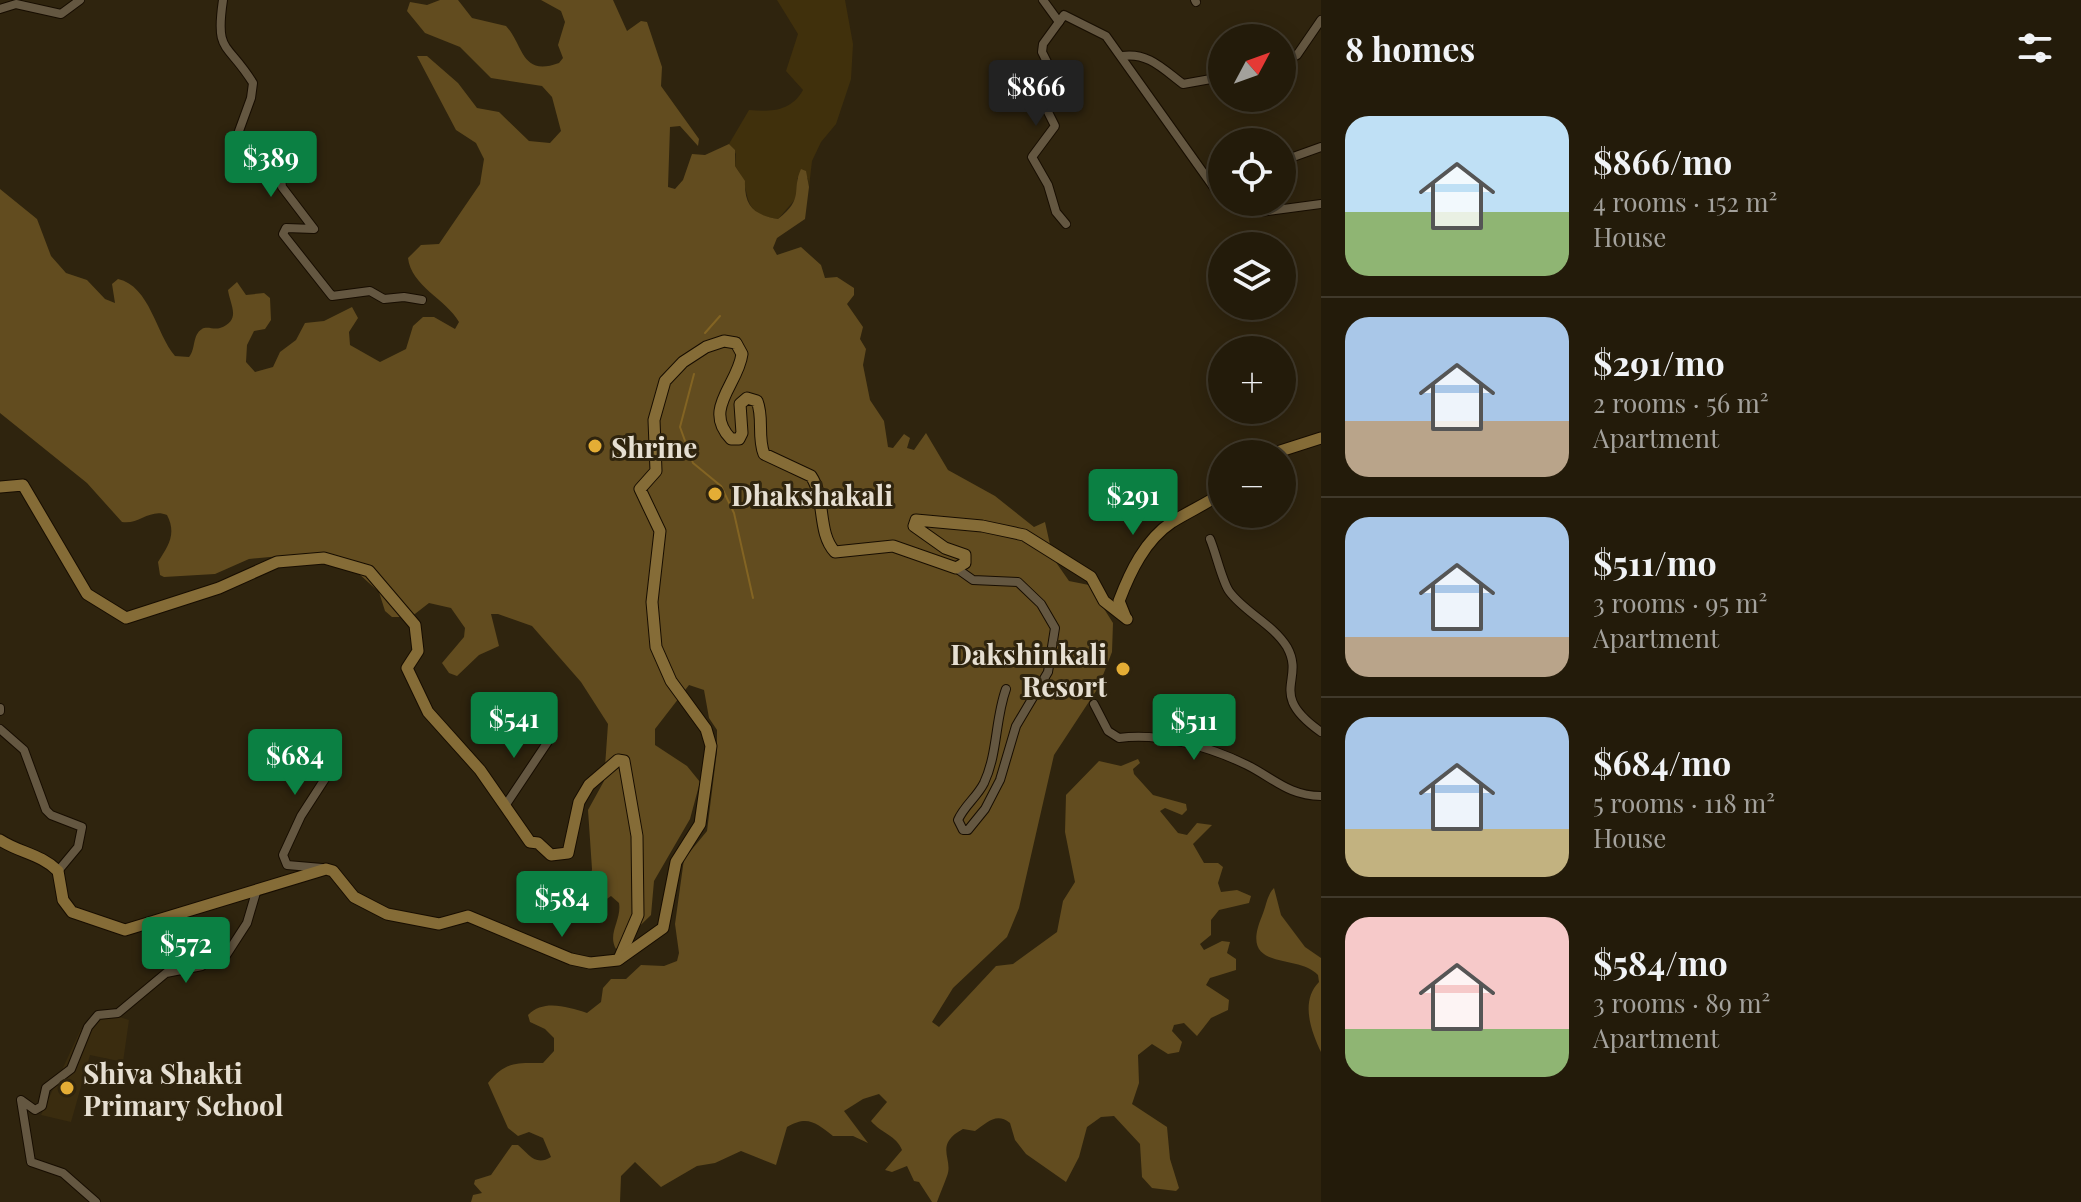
<!DOCTYPE html>
<html lang="en">
<head>
<meta charset="utf-8">
<style>
	body { margin:0; font-family:"Playfair Display",serif; background:#2b2413; color:#f1f3f6; height:100vh; display:flex; flex-direction:column; font-size:30px; white-space:nowrap }
	* { box-sizing:border-box; margin:0 }
	p { font-size:26px; color:#a3a19c }
	.icon { flex:none; width:44px; height:44px; fill:none; stroke:currentColor; stroke-width:2; stroke-linecap:round; stroke-linejoin:round }
	.map { position:relative; flex:1; overflow:hidden }
	.panel { display:flex; flex-direction:column; background:#231b0a; width:760px }
	.panel>* { flex:none }
	.needle { width:52px; rotate:49deg }
	.buttons { position:absolute; left:1208px; top:24px; display:grid; gap:16px }
	.buttons a { display:grid; place-items:center; width:88px; height:88px; border-radius:50%; background:#231b0a; box-shadow:0 4px 20px #0003,0 0 0 2px #40392b; font-size:40px }
	.price { position:absolute; translate:-50% -68px; padding:0 18px; border-radius:8px; background:#0b8043; color:#fff; font-size:26px; line-height:52px; filter:drop-shadow(0 2px 4px #0008) }
	.price::after { content:''; position:absolute; left:50%; top:48px; width:24px; height:18px; margin-left:-12px; background:inherit; clip-path:polygon(0 0,100% 0,50% 100%) }
	.price.on { background:#222; color:#fff }
	ul { padding:0; list-style:none }
	li { display:flex; align-items:center; gap:24px; height:200px; padding:0 24px }
	li+li { border-top:2px solid #40392b }
	li span { display:grid; place-items:center; flex:none; width:224px; height:160px; border-radius:24px; color:#555 }
	li>.icon { margin-inline-start:auto }
	span .icon { width:96px; height:96px; fill:#fffc; stroke-width:1 }
	li b { font-size:34px }
	h2 { display:flex; justify-content:space-between; align-items:center; height:96px; padding:0 24px; font-size:34px }
	main { display:flex; flex:1; min-height:0 }
	.map>svg:first-child { display:block }
</style>
</head>
<body>
<main>
<div class="map">
<svg width="1321" height="1202" viewBox="0 0 1321 1202">
	<rect width="100%" height="100%" fill="#2f240e"/>
	<path fill="#3a2c0f" d="M 104,1012 L 129,1020 L 123,1062 L 90,1055 L 71,1122 L 41,1115 L 81,1029 L 92,1029 Z"/>
	<path fill="#40300c" d="M 777,0 L 845,0 L 853,44 L 851,79 L 836,124 L 821,142 L 812,161 L 809,187 L 808,178 L 797,178 L 798,196 L 778,219 C 736,213 755,191 735,166 L 736,154 L 729,144 L 749,110 C 769,112 791,112 803,90 L 786,71 L 798,34 Z"/>
	<g fill="#624c1f">
		<path d="M 440,0 L 458,0 L 472,18 L 506,26 C 524,46 521,77 559,63 L 563,58 L 558,45 L 565,22 L 561,11 L 541,0 L 613,0 L 627,31 L 641,21 L 647,22 L 662,67 L 661,86 L 699,139 L 698,146 L 680,126 L 670,127 L 668,187 L 675,189 L 683,180 L 692,154 L 705,155 L 729,144 L 735,150 L 735,166 L 745,181 C 744,206 754,215 778,219 C 805,198 791,191 801,169 L 806,171 L 809,187 L 805,219 L 777,238 L 773,248 L 777,255 L 801,247 L 821,265 L 825,278 L 837,277 L 854,288 L 854,295 L 847,304 L 863,327 L 860,339 L 866,349 L 863,365 L 870,400 L 884,421 L 888,447 L 893,448 L 904,434 L 910,438 L 907,448 L 914,450 L 926,433 L 948,470 L 995,496 L 1034,527 L 1045,522 L 1053,558 L 1069,581 L 1089,585 L 1113,623 L 1112,652 L 1098,688 L 1054,755 L 1019,908 L 1007,937 L 953,988 L 932,1022 L 939,1027 L 996,966 L 1013,964 L 1057,932 L 1063,901 L 1075,882 L 1065,832 L 1066,795 L 1099,761 L 1121,766 L 1138,759 L 1140,763 L 1133,769 L 1134,774 L 1153,795 L 1186,804 L 1187,810 L 1182,815 L 1165,808 L 1160,811 L 1178,833 L 1187,835 L 1197,823 L 1212,825 L 1193,844 L 1204,863 L 1218,863 L 1223,867 L 1218,883 L 1221,892 L 1237,890 L 1251,896 L 1249,903 L 1219,910 L 1211,920 L 1211,935 L 1200,944 L 1204,950 L 1222,941 L 1230,942 L 1227,953 L 1236,959 L 1236,970 L 1210,978 L 1206,985 L 1229,1000 L 1228,1010 L 1211,1018 L 1197,1036 L 1184,1023 L 1174,1025 L 1172,1031 L 1182,1042 L 1179,1052 L 1168,1054 L 1152,1044 L 1138,1055 L 1139,1083 L 1132,1104 L 1167,1127 L 1170,1159 L 1179,1188 L 1176,1191 L 1152,1188 L 1142,1177 L 1140,1144 L 1114,1116 L 1101,1117 L 1087,1127 L 1079,1157 L 1066,1182 L 1026,1154 L 1015,1140 L 1010,1123 C 996,1112 987,1123 975,1131 L 963,1129 C 933,1145 954,1159 947,1176 C 944,1185 940,1193 937,1202 L 932,1202 L 919,1182 L 914,1181 L 907,1166 L 892,1172 L 885,1170 L 902,1150 C 897,1136 881,1133 871,1121 L 887,1102 L 879,1094 L 863,1099 L 844,1111 L 868,1143 L 853,1136 L 833,1136 C 816,1123 808,1115 787,1127 L 776,1165 L 741,1151 L 715,1163 L 697,1166 L 661,1187 L 635,1162 L 621,1176 L 620,1202 L 471,1202 L 473,1195 L 482,1193 L 474,1184 L 475,1180 L 491,1175 L 512,1145 L 518,1145 C 528,1153 535,1167 551,1157 L 543,1138 L 529,1132 L 518,1136 L 508,1128 L 488,1083 C 505,1061 517,1063 543,1063 L 554,1051 L 554,1038 L 545,1029 L 530,1022 L 528,1015 C 544,999 567,1007 587,1013 L 601,1002 L 603,988 L 611,979 L 626,979 L 641,965 L 664,966 L 677,961 L 679,953 L 675,924 L 684,859 L 707,831 L 717,751 L 717,730 L 709,718 L 704,690 L 689,685 L 655,729 L 655,745 L 687,766 L 700,782 L 690,819 L 654,881 L 651,915 L 616,949 C 607,934 622,919 619,903 L 611,896 L 601,903 L 589,889 L 592,869 L 588,810 L 604,781 L 608,724 L 581,682 L 532,626 L 498,614 L 491,614 L 499,646 L 479,655 L 457,676 L 449,673 L 442,663 L 464,637 L 465,628 L 451,608 L 429,603 L 411,617 L 392,617 L 385,611 L 379,592 L 347,563 L 313,553 L 249,559 L 215,574 L 164,577 L 160,575 L 158,562 C 168,546 177,534 167,515 C 150,508 139,525 122,522 L 87,483 L 0,413 L 0,189 L 37,219 L 51,256 L 66,273 L 87,280 L 105,299 L 115,303 L 112,284 L 118,279 C 150,286 156,334 175,356 L 189,357 C 196,349 192,335 202,329 C 207,326 214,330 220,328 C 242,320 230,305 228,290 L 237,282 L 246,295 L 264,293 L 270,298 L 271,320 L 265,329 L 254,331 L 247,345 L 246,362 L 255,372 L 273,367 L 280,352 L 296,340 L 305,323 L 324,321 L 352,307 L 358,318 L 349,332 L 350,345 L 380,362 L 406,349 L 413,326 L 423,317 L 434,317 L 455,329 L 459,322 C 446,299 411,286 408,258 L 421,245 L 439,244 L 480,184 L 484,159 L 476,143 L 456,130 L 417,56 L 427,56 L 458,83 L 477,108 L 499,112 L 529,141 L 550,143 L 561,131 L 552,97 L 542,86 L 491,78 L 460,47 L 425,33 L 407,11 L 410,2 L 427,5 Z"/>
		<path d="M 1274,888 L 1281,915 L 1305,947 L 1321,958 L 1321,1052 C 1311,1031 1300,1001 1319,982 L 1318,975 C 1296,952 1238,973 1262,916 C 1266,907 1267,895 1274,888 Z"/>
	</g>
	<g fill="none" stroke-linecap="round" stroke-linejoin="round">
		<g stroke="#836423" stroke-width="2">
			<path d="M 705,333 L 720,316"/>
			<path d="M 694,374 L 680,427 L 693,463 L 721,486 L 734,513 L 753,598"/>
		</g>
		<defs>
			<g id="street">
				<path d="M 223,0 C 215,54 227,41 253,83 L 251,98 L 235,142 L 240,150 L 280,170 L 282,187 L 314,229 L 286,228 L 283,234 L 332,296 L 370,291 L 384,299 L 404,297 L 422,300"/>
				<path d="M 1043,0 L 1059,22 L 1064,15 L 1106,36 L 1222,199"/>
				<path d="M 1195,0 L 1196,2"/>
				<path d="M 0,9 L 16,4 L 61,14 L 80,0"/>
				<path d="M 1059,22 L 1043,44 L 1042,52 L 1057,82 L 1041,98 L 1055,126 L 1032,157 L 1048,185 L 1056,212 L 1066,224"/>
				<path d="M 1122,56 C 1148,52 1163,69 1183,84 L 1222,77"/>
				<path d="M 1282,63 L 1297,55 L 1321,20"/>
				<path d="M 1282,161 L 1321,147"/>
				<path d="M 1226,202 L 1260,212 L 1321,204"/>
				<path d="M 1210,539 C 1216,553 1222,581 1229,591 C 1244,612 1273,624 1287,647 C 1306,681 1266,693 1321,732"/>
				<path d="M 956,568 L 973,580 L 1018,582 L 1041,604 L 1055,628 L 1048,672 L 1016,726 L 1000,780 L 985,809 L 968,830 L 963,830 L 958,820 C 964,806 977,797 984,783 C 998,753 995,719 1006,689"/>
				<path d="M 1094,704 L 1108,731 L 1119,738 C 1160,732 1210,747 1247,765 C 1273,778 1289,796 1321,796"/>
				<path d="M 0,708 L 0,711"/>
				<path d="M 0,729 L 24,750 L 46,810 L 51,815 L 82,827 L 78,847 L 58,871"/>
				<path d="M 505,806 L 553,734"/>
				<path d="M 322,868 L 287,865 L 283,855 L 301,816 L 332,768"/>
				<path d="M 96,1202 L 63,1173 L 31,1162 L 21,1100 L 35,1110 L 42,1106 L 46,1088 L 71,1069 L 88,1027 L 98,1015 L 118,1013 L 166,973 L 202,966 L 214,941 L 220,942 L 217,957 L 225,957 L 247,923 L 257,889"/>
			</g>
			<g id="secondary">
				<path d="M 1271,454 L 1321,438"/>
				<path d="M 0,487 L 23,485 L 87,594 L 126,618 L 219,588 L 277,562 L 324,558 L 369,571 L 415,625 L 418,651 L 407,668 L 428,712 L 480,770 L 530,842 L 538,843 L 551,855 L 568,853 L 579,802 L 589,785 L 618,760 L 624,761 L 637,836 L 638,915 L 619,959"/>
				<path d="M 1125,616 L 1119,601 C 1130,572 1145,540 1172,522 C 1188,512 1206,504 1222,493"/>
				<path d="M 0,840 C 20,853 41,854 58,871 L 63,900 L 72,912 L 125,930 L 326,869 L 333,871 L 354,897 L 387,914 L 439,924 L 468,916 L 571,959 L 590,963 L 618,960 L 663,928 L 676,862 L 700,824 L 711,746 L 706,729 L 671,681 L 656,647 L 652,602 L 660,531 L 640,489 L 656,471 L 654,420 L 665,381 L 683,362 L 706,347 L 724,341 L 736,343 L 742,354 C 738,385 702,409 731,439 L 739,439 L 742,433 L 740,404 L 747,398 L 757,401 C 764,418 757,436 764,454 L 811,476 C 826,498 817,533 835,552 L 893,546 L 956,568 L 965,563 L 965,555 L 945,548 L 914,526 L 916,520 L 982,526 L 1024,535 L 1091,577 L 1104,601 L 1127,619"/>
			</g>
		</defs>
		<use href="#street" stroke="#170d00" stroke-width="10"/>
		<use href="#secondary" stroke="#170d00" stroke-width="13"/>
		<use href="#street" stroke="#645741" stroke-width="8"/>
		<use href="#secondary" stroke="#856c37" stroke-width="11"/>
	</g>
	<g fill="#e4ad35" stroke="#2f240e" stroke-width="3">
		<circle cx="595" cy="446" r="8"/>
		<circle cx="715" cy="494" r="8"/>
		<circle cx="1123" cy="669" r="8"/>
		<circle cx="67" cy="1088" r="8"/>
	</g>
	<g text-anchor="middle" dominant-baseline="central" stroke-width="6" stroke-linejoin="round" paint-order="stroke">
		<g font-size="28" font-weight="bold" fill="#e6dfd2" stroke="#2f240e" text-anchor="start">
			<text x="611" y="446">Shrine</text>
			<text x="731" y="494">Dhakshakali</text>
			<text x="1107" y="653" text-anchor="end">Dakshinkali<tspan x="1107" dy="32">Resort</tspan></text>
			<text x="83" y="1072">Shiva Shakti<tspan x="83" dy="32">Primary School</tspan></text>
		</g>
	</g>
</svg>
<div class="buttons">
<a><svg class="needle" viewBox="-14 -14 28 28"><path d="M0-13l5 13h-10z" fill="#e53935"/><path d="M0 13l5-13h-10z" fill="#a3a19c"/></svg></a>
<a><svg class="icon" aria-label="locate" viewBox="0 0 24 24"><circle cx="12" cy="12" r="6"/><path d="M12 2v4M12 18v4M2 12h4M18 12h4"/></svg></a>
<a><svg class="icon" aria-label="layers" viewBox="0 0 24 24"><path d="M12 4l9 5-9 5-9-5zM3 14l9 5 9-5"/></svg></a>
<a>+</a>
<a>−</a>
</div>
<b class="price on" style="left:1036px;top:128px">$866</b>
<b class="price" style="left:271px;top:199px">$389</b>
<b class="price" style="left:1133px;top:537px">$291</b>
<b class="price" style="left:514px;top:760px">$541</b>
<b class="price" style="left:1194px;top:762px">$511</b>
<b class="price" style="left:295px;top:797px">$684</b>
<b class="price" style="left:562px;top:939px">$584</b>
<b class="price" style="left:186px;top:985px">$572</b>
</div>
<section class="panel">
<h2>8 homes<svg class="icon" aria-label="filters" viewBox="0 0 24 24"><path d="M4 7h16M4 17h16"/><circle cx="9" cy="7" r="2"/><circle cx="15" cy="17" r="2"/></svg></h2>
<ul>
<li><span style="background:linear-gradient(#bfe0f5 60%,#8fb573 0)"><svg class="icon" aria-label="home" viewBox="0 0 24 24"><path d="M3 11l9-7 9 7M6 9v11h12V9"/></svg></span><div><b>$866/mo</b><p>4 rooms · 152 m²</p><p>House</p></div></li>
<li><span style="background:linear-gradient(#a9c7e8 65%,#b9a48a 0)"><svg class="icon" aria-label="home" viewBox="0 0 24 24"><path d="M3 11l9-7 9 7M6 9v11h12V9"/></svg></span><div><b>$291/mo</b><p>2 rooms · 56 m²</p><p>Apartment</p></div></li>
<li><span style="background:linear-gradient(#a9c7e8 75%,#b9a48a 0)"><svg class="icon" aria-label="home" viewBox="0 0 24 24"><path d="M3 11l9-7 9 7M6 9v11h12V9"/></svg></span><div><b>$511/mo</b><p>3 rooms · 95 m²</p><p>Apartment</p></div></li>
<li><span style="background:linear-gradient(#a9c7e8 70%,#c2b280 0)"><svg class="icon" aria-label="home" viewBox="0 0 24 24"><path d="M3 11l9-7 9 7M6 9v11h12V9"/></svg></span><div><b>$684/mo</b><p>5 rooms · 118 m²</p><p>House</p></div></li>
<li><span style="background:linear-gradient(#f6c9c9 70%,#8fb573 0)"><svg class="icon" aria-label="home" viewBox="0 0 24 24"><path d="M3 11l9-7 9 7M6 9v11h12V9"/></svg></span><div><b>$584/mo</b><p>3 rooms · 89 m²</p><p>Apartment</p></div></li>
</ul>
</section>
</main>
</body>
</html>
